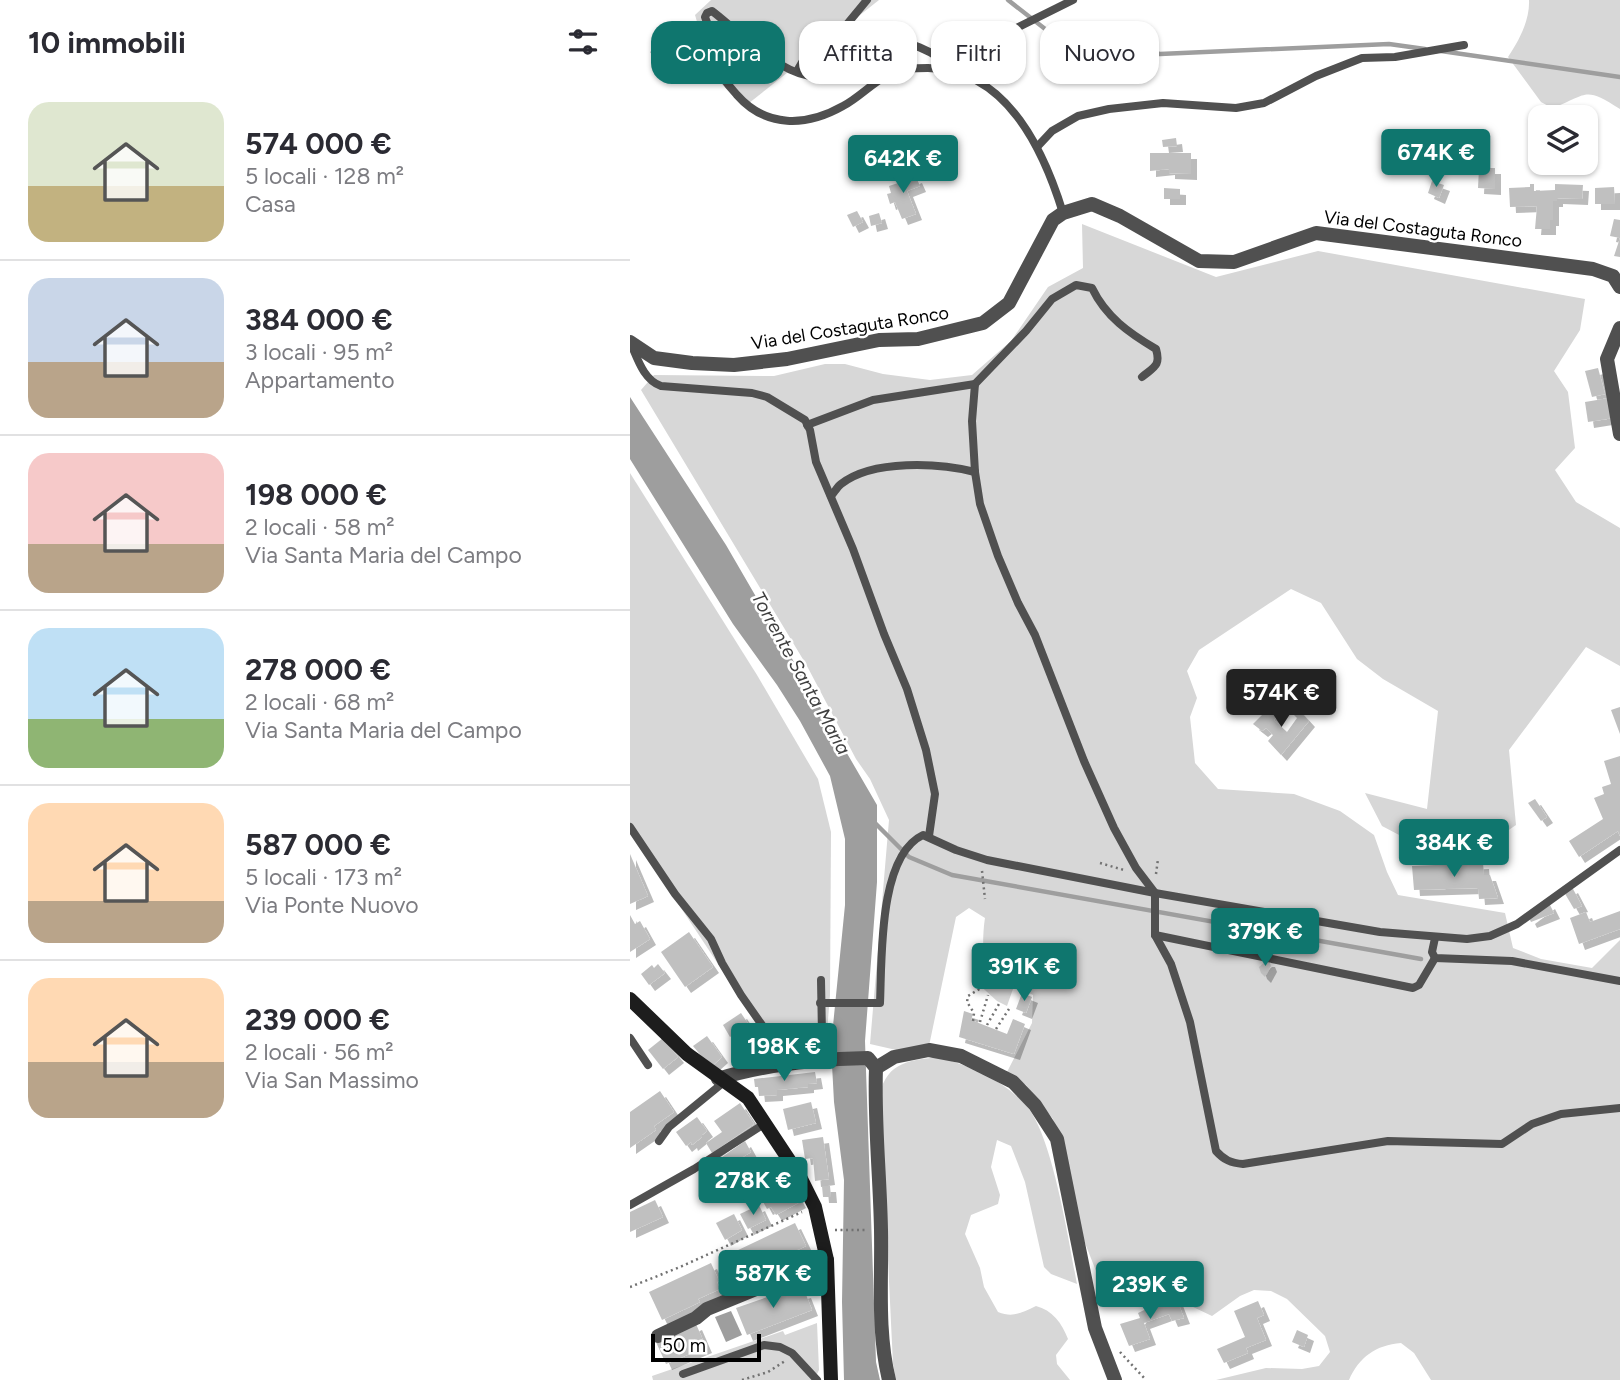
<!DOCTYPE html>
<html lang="it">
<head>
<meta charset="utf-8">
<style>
	body { margin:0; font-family:Figtree,sans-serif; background:#f2f2f3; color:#2b2b33; height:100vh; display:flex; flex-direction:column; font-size:26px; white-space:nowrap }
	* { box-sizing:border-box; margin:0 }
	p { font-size:23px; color:#7c7c81 }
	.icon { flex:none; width:38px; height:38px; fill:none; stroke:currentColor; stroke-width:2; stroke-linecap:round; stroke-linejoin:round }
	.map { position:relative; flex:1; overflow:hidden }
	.sheet { display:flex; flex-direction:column; background:#fff; width:630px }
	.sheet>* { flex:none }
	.guide { position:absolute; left:21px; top:21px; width:665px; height:63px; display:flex; gap:14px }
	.controls { position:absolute; left:898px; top:105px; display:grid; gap:14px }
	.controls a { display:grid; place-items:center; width:70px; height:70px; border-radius:14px; background:#fff; box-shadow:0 2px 5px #0004; font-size:35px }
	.scale { position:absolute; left:21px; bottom:18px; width:110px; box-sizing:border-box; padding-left:7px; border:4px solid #000; border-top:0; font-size:19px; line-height:24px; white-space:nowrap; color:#000; -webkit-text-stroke:5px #fff; paint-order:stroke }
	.price { position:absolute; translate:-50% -60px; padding:0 16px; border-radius:7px; background:#0f766e; color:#fff; font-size:23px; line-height:46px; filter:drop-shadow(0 2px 4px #0008) }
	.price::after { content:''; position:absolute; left:50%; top:42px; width:21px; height:16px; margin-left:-10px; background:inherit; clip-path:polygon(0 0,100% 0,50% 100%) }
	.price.on { background:#222; color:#fff }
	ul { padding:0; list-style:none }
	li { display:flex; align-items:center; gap:21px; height:175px; padding:0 28px }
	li+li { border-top:2px solid #e1e1e2 }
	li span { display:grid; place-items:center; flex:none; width:196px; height:140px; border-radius:21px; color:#555 }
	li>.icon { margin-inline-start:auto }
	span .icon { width:84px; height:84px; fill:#fffc; stroke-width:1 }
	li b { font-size:30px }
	h2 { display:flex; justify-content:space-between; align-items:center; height:84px; padding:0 28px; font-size:30px }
	.tag { padding:0 24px; border-radius:21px; background:#fff; box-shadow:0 2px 5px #0004; font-size:24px; line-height:63px }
	.tag.on { background:#0f766e; color:#fff }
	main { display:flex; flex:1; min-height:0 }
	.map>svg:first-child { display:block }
</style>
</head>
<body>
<main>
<section class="sheet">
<h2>10 immobili<svg class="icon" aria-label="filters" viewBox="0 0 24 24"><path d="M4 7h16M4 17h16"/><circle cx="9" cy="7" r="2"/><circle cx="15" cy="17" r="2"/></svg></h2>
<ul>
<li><span style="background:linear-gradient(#dfe7d0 60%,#c2b280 0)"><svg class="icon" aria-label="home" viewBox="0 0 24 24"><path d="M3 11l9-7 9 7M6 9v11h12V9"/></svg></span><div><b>574 000 €</b><p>5 locali · 128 m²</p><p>Casa</p></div></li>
<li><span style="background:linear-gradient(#c9d6e8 60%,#b9a48a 0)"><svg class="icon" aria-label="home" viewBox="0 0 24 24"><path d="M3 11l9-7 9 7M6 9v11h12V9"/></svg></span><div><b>384 000 €</b><p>3 locali · 95 m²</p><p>Appartamento</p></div></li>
<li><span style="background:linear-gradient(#f6c9c9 65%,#b9a48a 0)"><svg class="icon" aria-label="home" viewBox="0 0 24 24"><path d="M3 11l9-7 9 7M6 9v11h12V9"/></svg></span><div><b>198 000 €</b><p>2 locali · 58 m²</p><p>Via Santa Maria del Campo</p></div></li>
<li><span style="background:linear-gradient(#bfe0f5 65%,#8fb573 0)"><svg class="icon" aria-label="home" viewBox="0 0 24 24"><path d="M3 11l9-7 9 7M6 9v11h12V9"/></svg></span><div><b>278 000 €</b><p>2 locali · 68 m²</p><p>Via Santa Maria del Campo</p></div></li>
<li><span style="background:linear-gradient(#ffd9b3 70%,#b9a48a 0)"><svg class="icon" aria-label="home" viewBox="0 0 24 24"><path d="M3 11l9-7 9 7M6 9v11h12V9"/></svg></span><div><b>587 000 €</b><p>5 locali · 173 m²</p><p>Via Ponte Nuovo</p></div></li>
<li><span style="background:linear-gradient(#ffd9b3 60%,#b9a48a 0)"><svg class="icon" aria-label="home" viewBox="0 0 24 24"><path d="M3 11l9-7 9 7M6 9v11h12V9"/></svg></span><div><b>239 000 €</b><p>2 locali · 56 m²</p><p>Via San Massimo</p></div></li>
</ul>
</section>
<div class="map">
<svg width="990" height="1380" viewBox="0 0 990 1380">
	<defs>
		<filter id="shadow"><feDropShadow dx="6" dy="6" stdDeviation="0" flood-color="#0004"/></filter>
	</defs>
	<rect width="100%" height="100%" fill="#fff"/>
	<g fill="#d7d7d7">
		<path d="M 81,0 L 249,0 L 114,107 L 83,75 L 65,15 Z"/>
		<path d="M 899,0 L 990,0 L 990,109 C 953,85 958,95 922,108 L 911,102 L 878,57 C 889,41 900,20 899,0 Z"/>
		<path d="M 452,224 L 586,277 L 688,251 L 955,299 L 950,330 L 924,371 L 938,392 L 945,448 L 925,470 L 946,502 L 990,528 L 990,666 L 956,647 L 879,750 L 886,825 L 854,847 L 792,847 L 752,826 L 735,793 L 797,809 L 808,711 L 753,679 L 727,659 L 691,603 L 661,589 L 569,650 L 557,671 L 567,698 L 560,717 L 565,763 L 588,789 L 664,794 L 710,811 L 744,835 L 757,872 L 768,895 L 875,913 L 883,948 L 911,959 L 962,968 L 990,940 L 990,1380 L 801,1380 L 784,1353 L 771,1343 C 746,1345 729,1357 719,1380 L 586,1380 L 636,1368 L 672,1369 L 689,1366 L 700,1352 L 695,1336 L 657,1299 L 641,1291 L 624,1290 L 610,1296 L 582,1316 L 540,1296 L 513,1303 L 494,1301 L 466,1271 L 453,1238 L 438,1186 L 423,1119 L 396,1085 L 376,1074 L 402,1023 L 403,995 C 392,989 367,981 359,972 C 351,963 353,930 355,918 L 339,908 L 326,917 L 299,1046 L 275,1052 L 240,1044 L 259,820 L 240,779 L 226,759 L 177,666 L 11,390 L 24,375 L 144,376 L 195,364 L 215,364 L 253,374 L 300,380 L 342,375 L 381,341 L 418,287 L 453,268 Z"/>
		<path d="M 0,473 L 127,675 L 188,779 L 201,832 L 200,995 L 197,1032 L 190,1044 L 180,1050 L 147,1053 L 0,831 Z"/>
		<path d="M 347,973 L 384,986 L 377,1006 L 367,1001 L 345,981 Z"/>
		<path d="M 309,1057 C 340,1066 371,1079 394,1103 C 422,1130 439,1243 447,1284 L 421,1274 L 414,1267 L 395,1182 L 381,1146 L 367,1140 L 361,1167 L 370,1195 L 368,1204 L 341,1215 L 335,1234 L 350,1268 L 354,1287 L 368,1312 C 383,1318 391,1313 406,1306 C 422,1310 432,1323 438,1339 L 426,1355 L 427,1364 L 440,1380 L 266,1380 L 263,1364 L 250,1094 C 257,1062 280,1060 309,1057 Z"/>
		<path d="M 187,1323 L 189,1370 L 184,1380 L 23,1380 L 22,1376 L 153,1331 L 155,1335 Z"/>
	</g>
	<g fill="#9e9e9e">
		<path d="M 0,397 L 96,545 L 247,805 L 247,882 L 235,1041 L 246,1362 L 250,1380 L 214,1380 L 212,1302 L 214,1180 L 204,1102 L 201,1046 L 215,905 L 215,839 L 200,776 L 170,721 L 147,685 L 103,624 L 0,459 Z"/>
		<path d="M 101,1311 L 112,1335 L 96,1342 L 85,1317 Z"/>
	</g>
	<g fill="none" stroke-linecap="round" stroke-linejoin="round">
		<g stroke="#9e9e9e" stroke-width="4.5">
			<path d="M 378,0 L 419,32 L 530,54 L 759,44 L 795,49"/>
			<path d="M 811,51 L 990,77"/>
			<path d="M 244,822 L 279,857 L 322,875 L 791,959"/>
		</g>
	</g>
	<g fill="#c0c0c0" filter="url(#shadow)">
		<path d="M 34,37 L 46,53 L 29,64 L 20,52 L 26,47 L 23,44 Z"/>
		<path d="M 546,138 L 547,146 L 533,147 L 532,140 Z"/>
		<path d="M 520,153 L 561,153 L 561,174 L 539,173 L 539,169 L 520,171 Z"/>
		<path d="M 849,168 L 865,168 L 865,189 L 848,188 Z"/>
		<path d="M 275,173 L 278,180 L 286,177 L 290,186 L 277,191 L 286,214 L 272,219 L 265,202 L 260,204 L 257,194 L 261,193 L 259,186 L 268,183 L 265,176 Z"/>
		<path d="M 802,181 L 814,185 L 809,198 L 798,193 Z"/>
		<path d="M 900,184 L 904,184 L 904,191 L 925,190 L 925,184 L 953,185 L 952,199 L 927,198 L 927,201 L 923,201 L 923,220 L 920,220 L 920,229 L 905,229 L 907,206 L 880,207 L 879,188 L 900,187 Z"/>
		<path d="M 984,187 L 985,204 L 965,204 L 965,188 Z"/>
		<path d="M 534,188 L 550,189 L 550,199 L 534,199 Z"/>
		<path d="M 227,211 L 233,222 L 223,227 L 217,215 Z"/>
		<path d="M 249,213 L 252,223 L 241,226 L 239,216 Z"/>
		<path d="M 984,219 L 990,220 L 990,257 L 984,256 L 990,238 L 980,236 Z"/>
		<path d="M 968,368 L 975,394 L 962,397 L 955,371 Z"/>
		<path d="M 979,398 L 983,418 L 958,422 L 955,402 Z"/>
		<path d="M 990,707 L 990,734 L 981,710 Z"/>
		<path d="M 639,708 L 647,716 L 644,720 L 657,732 L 667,718 L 663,714 L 668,709 L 679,721 L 651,755 L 638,741 L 643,735 L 636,728 L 632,731 L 623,724 Z"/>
		<path d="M 990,756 L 990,836 L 988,831 L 949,857 L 939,841 L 973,819 L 964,798 L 974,794 L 972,787 L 981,784 L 974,761 Z"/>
		<path d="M 905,799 L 917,817 L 911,821 L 898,803 Z"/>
		<path d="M 0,854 L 18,896 L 0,904 Z"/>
		<path d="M 853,863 L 854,875 L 860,875 L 868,898 L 849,899 L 848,888 L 784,890 L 782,866 Z"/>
		<path d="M 942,887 L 952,906 L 944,909 L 934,892 Z"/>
		<path d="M 919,903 L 924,913 L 901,922 L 899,918 Z"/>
		<path d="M 990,911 L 990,929 L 949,944 L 940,918 L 956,912 L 960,922 Z"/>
		<path d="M 0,915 L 5,924 L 10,921 L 20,939 L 0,952 Z"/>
		<path d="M 59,932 L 83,967 L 55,987 L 31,952 Z"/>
		<path d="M 636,961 L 639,961 L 641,966 L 635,977 L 631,973 L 629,967 Z"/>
		<path d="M 28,964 L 35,973 L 19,985 L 11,974 L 22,965 L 24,968 Z"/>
		<path d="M 392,993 L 402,997 L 396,1013 L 386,1009 Z"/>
		<path d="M 334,1011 L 343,1014 L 341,1020 L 377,1034 L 383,1019 L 395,1024 L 384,1054 L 329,1037 Z"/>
		<path d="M 111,1013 L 119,1025 L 100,1037 L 93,1025 Z"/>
		<path d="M 77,1036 L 92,1057 L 83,1065 L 77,1063 L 63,1046 Z"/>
		<path d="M 33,1038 L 48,1057 L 33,1069 L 18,1050 Z"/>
		<path d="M 185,1072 L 187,1083 L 178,1084 L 178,1087 L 147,1090 L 147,1095 L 129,1096 L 128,1087 L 125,1087 L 124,1079 Z"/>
		<path d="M 30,1091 L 44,1112 L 24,1126 L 26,1130 L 0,1148 L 0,1112 Z"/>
		<path d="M 181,1102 L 186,1123 L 158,1130 L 153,1109 Z"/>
		<path d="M 110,1103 L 124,1124 L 82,1153 L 76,1143 L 92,1132 L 84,1121 Z"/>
		<path d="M 67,1117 L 77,1131 L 72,1135 L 72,1137 L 62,1145 L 61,1142 L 56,1146 L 46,1132 Z"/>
		<path d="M 193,1137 L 199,1179 L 185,1181 L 183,1158 L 175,1159 L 172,1140 Z"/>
		<path d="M 115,1141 L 121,1152 L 106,1161 L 121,1186 L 101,1197 L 82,1164 Z"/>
		<path d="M 79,1169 L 85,1181 L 77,1185 L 70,1173 Z"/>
		<path d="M 152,1170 L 170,1202 L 146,1215 L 141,1207 L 137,1209 L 124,1185 Z"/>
		<path d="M 192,1186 L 200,1186 L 201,1197 L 193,1197 Z"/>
		<path d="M 25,1200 L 33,1217 L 0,1232 L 0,1212 Z"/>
		<path d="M 129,1205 L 136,1220 L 118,1229 L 110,1214 Z"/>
		<path d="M 104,1214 L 112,1230 L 95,1240 L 86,1223 Z"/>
		<path d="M 165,1223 L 176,1246 L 154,1256 L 155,1260 L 116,1279 L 104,1252 Z"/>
		<path d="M 81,1263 L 89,1281 L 87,1282 L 90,1289 L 68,1299 L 70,1302 L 32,1320 L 19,1292 Z"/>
		<path d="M 169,1286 L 171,1293 L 175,1292 L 182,1310 L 117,1335 L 106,1308 Z"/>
		<path d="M 535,1300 L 537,1304 L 547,1300 L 554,1318 L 542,1321 L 539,1314 L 514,1323 L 520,1339 L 499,1346 L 490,1324 L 510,1318 L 508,1313 Z"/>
		<path d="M 628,1301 L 634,1315 L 627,1318 L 636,1340 L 616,1348 L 618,1353 L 594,1363 L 587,1349 L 615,1337 L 604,1311 Z"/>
		<path d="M 66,1324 L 76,1347 L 36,1364 L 26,1342 Z"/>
		<path d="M 667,1330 L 678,1335 L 674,1347 L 662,1342 Z"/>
	</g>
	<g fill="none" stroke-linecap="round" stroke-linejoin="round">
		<g stroke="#727272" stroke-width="2.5" stroke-dasharray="2 3.5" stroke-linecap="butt">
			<path d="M 470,863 L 494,870"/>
			<path d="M 352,871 L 355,899"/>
			<path d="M 526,874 L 528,859"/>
			<path d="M 343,1021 L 344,1013 L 337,1002 L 338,996 L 351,988"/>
			<path d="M 350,1022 L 358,995"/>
			<path d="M 357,1025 L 369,1004"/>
			<path d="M 366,1029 L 379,1009"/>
			<path d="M 205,1230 L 237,1230"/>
			<path d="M 0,1287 L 50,1267 L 172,1212"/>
			<path d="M 490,1352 L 516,1380"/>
			<path d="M 112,1380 L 138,1372 L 155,1361"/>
		</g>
		<g stroke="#505050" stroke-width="8">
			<path d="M 167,71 L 174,59 L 213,29 L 237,0"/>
			<path d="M 407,147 L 422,131 L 448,116 L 479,109 L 533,103 L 606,108 L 634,103 L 686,76 L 732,58 L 765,57 L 834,45"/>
			<path d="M 433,213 C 413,148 376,69 298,68 C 286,68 272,68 261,73 C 244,81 230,97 213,106 C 176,127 136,128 107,95 C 101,88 94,81 91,73 C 87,64 89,52 86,42 C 83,34 78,26 75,17 L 77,13 L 82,11 C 109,31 160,87 198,75 C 216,69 232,45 250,36 C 276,42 306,49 323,71 C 336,65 340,53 352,45 L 443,0"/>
			<path d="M 1,344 C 8,360 14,380 31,386 L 122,393 L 137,397 L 175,420 L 180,430 L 186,462 L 223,549 L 254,634 L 277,689 L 296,750 L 305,794 L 299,836"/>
			<path d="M 512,377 C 524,367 531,366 526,349 C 499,333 476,317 462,288 L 446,285 L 422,299 L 396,331 L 345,384 L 342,421 L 345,472 L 350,504 L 368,556 L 388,603 L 405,635 L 454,761 L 484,828 L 506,868 L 525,893 L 525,935 L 541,964 L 560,1022 L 586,1151 C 594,1160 601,1163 613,1164 L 758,1141 L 872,1144 L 902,1124 L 931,1114 L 990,1108"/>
			<path d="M 177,425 L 243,400 L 345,384"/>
			<path d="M 201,496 C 204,493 207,487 211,484 C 243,459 309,463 345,472"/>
			<path d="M 0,827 L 45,894 L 81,939 L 92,963 L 111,995 L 148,1048 L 169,1055 L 183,1050 L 192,1035 L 191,980"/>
			<path d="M 525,935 L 783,988 L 789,985 L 805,958"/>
			<path d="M 805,938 L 802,952 L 805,958 L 882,961 L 990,981"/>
			<path d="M 190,1003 L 250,1003 C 252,960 248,856 293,835 L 326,850 L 357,860 L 525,893 L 750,932 L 837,939 L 860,936 L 887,924 L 990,850"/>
			<path d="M 0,1038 L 18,1065"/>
			<path d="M 29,1141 L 39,1127 L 94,1082"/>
			<path d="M 0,1205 L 64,1169 L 134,1124"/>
			<path d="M 53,1374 L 134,1345 L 150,1347 L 162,1353 L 187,1380"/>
		</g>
		<g stroke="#505050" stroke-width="14">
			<path d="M 990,328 L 977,359 L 990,434"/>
			<path d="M 0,342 L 24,358 L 62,363 L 104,365 L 157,359 L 249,340 L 288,339 L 353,323 L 379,303 L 423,220 L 433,213 L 462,204 L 490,216 L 569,261 L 604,262 L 686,233 L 963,269 L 983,276 L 990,287"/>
			<path d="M 246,1068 L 264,1057 L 299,1050 L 331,1056 L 383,1082 L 405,1105 L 427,1139 L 465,1328 L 485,1380"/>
			<path d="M 88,1079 C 136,1064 187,1059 238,1058 L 246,1068 C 244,1122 250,1176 251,1230 C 252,1280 247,1331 259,1380"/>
			<path d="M 28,1336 L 66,1318 L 77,1309 L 197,1260"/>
		</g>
		<path stroke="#1d1d1d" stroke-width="14" d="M 0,999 L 57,1054 L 118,1098 L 169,1175 L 185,1207 L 197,1260 L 201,1380"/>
	</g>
	<g text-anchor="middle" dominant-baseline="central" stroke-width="5" stroke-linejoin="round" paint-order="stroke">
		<g font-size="18" fill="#000" stroke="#fff">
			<text transform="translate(793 229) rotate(7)">Via del Costaguta Ronco</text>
			<text transform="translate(220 328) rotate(-9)">Via del Costaguta Ronco</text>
		</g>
		<g font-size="19" font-style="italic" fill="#3f3f3f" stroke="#fff">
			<text transform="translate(171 673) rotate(61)">Torrente Santa Maria</text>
		</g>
	</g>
</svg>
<div class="controls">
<a><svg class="icon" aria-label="layers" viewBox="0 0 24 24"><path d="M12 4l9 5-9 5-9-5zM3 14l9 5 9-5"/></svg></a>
</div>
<div class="scale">50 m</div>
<b class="price" style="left:806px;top:189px">674K €</b>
<b class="price" style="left:273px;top:195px">642K €</b>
<b class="price on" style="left:651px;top:729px">574K €</b>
<b class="price" style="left:824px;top:879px">384K €</b>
<b class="price" style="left:635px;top:968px">379K €</b>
<b class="price" style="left:394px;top:1003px">391K €</b>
<b class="price" style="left:154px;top:1083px">198K €</b>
<b class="price" style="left:123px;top:1217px">278K €</b>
<b class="price" style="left:143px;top:1310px">587K €</b>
<b class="price" style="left:520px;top:1321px">239K €</b>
<div class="guide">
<a class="tag on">Compra</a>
<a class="tag">Affitta</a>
<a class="tag">Filtri</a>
<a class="tag">Nuovo</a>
</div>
</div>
</main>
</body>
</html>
